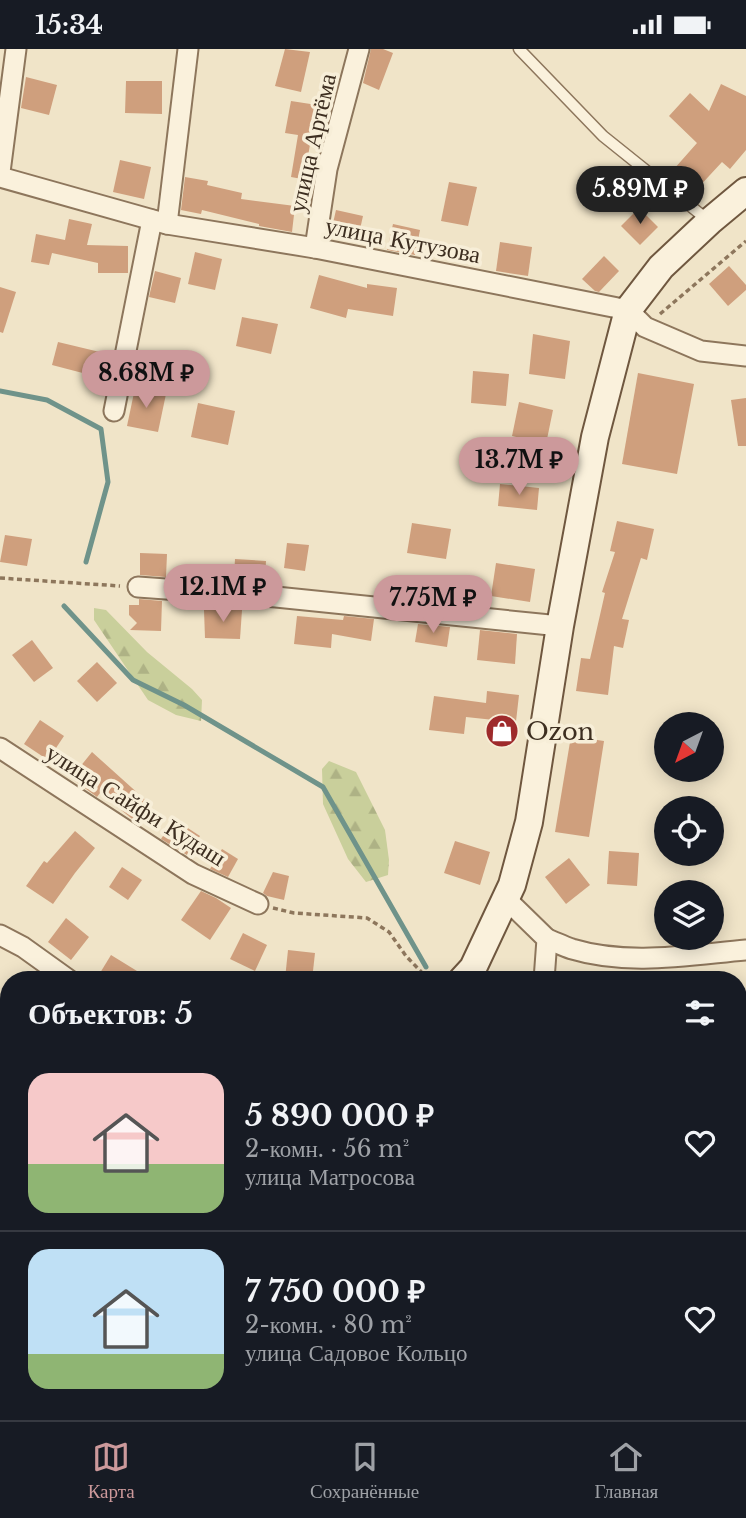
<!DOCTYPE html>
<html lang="ru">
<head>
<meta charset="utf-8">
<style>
	body { margin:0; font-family:"Libre Baskerville",serif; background:#20242c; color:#f1f3f6; height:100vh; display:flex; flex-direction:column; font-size:26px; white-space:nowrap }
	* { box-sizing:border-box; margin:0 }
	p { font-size:23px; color:#9ea1a6 }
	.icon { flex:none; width:38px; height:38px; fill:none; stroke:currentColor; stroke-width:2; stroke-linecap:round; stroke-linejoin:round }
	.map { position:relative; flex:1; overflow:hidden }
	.sheet { position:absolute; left:0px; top:922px; width:747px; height:450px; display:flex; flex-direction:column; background:#171b24; border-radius:28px 28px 0 0; box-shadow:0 4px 18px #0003 }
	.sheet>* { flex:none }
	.needle { width:46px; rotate:221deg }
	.controls { position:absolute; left:654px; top:663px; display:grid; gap:14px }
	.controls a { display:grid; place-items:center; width:70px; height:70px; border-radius:50%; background:#171b24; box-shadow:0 4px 18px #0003; font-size:35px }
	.price { position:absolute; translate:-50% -60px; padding:0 16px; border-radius:24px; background:#cc999b; color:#111; font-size:23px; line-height:46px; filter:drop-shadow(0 2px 4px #0008) }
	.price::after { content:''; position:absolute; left:50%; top:42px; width:21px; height:16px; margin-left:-10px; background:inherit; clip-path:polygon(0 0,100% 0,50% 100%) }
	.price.on { background:#222; color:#fff }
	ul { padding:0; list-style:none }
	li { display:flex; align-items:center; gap:21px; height:175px; padding:0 28px }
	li+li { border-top:2px solid #363941 }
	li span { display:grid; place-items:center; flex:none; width:196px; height:140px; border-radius:21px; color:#555 }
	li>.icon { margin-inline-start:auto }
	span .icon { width:84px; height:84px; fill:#fffc; stroke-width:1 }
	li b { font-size:30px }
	h2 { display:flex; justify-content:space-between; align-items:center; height:84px; padding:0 28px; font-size:30px }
	.status { display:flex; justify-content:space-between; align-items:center; height:49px; padding:0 35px; background:#171b24; direction:ltr }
	.status svg { height:19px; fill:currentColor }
	.dock { display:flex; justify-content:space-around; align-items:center; height:98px; border-top:2px solid #363941; background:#171b24; font-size:19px; color:#9ea1a6 }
	.dock a { display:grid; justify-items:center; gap:4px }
	.dock .on { color:#cc999b }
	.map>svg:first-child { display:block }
</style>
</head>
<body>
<div class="status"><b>15:34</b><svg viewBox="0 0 49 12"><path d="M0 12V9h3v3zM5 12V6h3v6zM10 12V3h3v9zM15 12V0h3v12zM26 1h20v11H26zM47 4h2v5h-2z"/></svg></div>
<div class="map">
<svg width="746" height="1371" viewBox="0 0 746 1371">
	<defs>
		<pattern id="forest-firs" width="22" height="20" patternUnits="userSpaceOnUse" patternTransform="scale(1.75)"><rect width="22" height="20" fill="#c9cf9b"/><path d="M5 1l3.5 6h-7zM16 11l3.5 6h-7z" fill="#aeb285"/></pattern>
		<pattern id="cemetery-stones" width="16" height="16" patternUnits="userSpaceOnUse" patternTransform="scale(1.75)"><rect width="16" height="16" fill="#bfc49a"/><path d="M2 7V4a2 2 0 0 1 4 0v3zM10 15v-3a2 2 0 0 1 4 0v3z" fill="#9ca07d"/></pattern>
	</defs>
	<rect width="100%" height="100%" fill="#f0e4c8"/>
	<g fill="url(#forest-firs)">
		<path d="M 94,559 L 106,561 L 147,603 L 192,640 L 202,651 L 201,672 L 176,666 L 148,651 L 94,571 Z"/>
		<path d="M 329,712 L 356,723 L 385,781 L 389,811 L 388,826 L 366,833 L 348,810 L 323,755 L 322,720 Z"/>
	</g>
	<path fill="url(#cemetery-stones)" d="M 46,1363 L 238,1363 L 238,1371 L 39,1371 Z"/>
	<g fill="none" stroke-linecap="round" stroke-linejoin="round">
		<g stroke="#6f938a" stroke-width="5">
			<path d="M 0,342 L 47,351 L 101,380 L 108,433 L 86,513"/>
			<path d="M 64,557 L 133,631 L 184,656 L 323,738 L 426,918"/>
			<path d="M 519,1363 L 519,1371"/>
		</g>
	</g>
	<g fill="#cf9f7d">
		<path d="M 285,0 L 310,3 L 301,43 L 275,37 Z"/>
		<path d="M 371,0 L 383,0 L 393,4 L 379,41 L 363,34 Z"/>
		<path d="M 26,28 L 57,36 L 49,66 L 21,59 Z"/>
		<path d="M 126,32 L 162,32 L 162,65 L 125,64 Z"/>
		<path d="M 721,35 L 746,47 L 746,101 L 730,120 L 722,113 L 697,140 L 674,120 L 697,94 L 669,67 L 690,44 L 709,62 Z"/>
		<path d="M 291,52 L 317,56 L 308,107 L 318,108 L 313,132 L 291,128 L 298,86 L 285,84 Z"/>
		<path d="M 120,111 L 151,118 L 144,150 L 113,143 Z"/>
		<path d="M 185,128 L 208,132 L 207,136 L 242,144 L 241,150 L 295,157 L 292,183 L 259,177 L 259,175 L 202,161 L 201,165 L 181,161 Z"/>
		<path d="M 449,133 L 477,138 L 468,177 L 441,172 Z"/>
		<path d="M 639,159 L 658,178 L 640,196 L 621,177 Z"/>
		<path d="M 336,161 L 363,167 L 358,189 L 331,183 Z"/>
		<path d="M 69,170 L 92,175 L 87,196 L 128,197 L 128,224 L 98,224 L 98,214 L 52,204 L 49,216 L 31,213 L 36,185 L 65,191 Z"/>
		<path d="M 393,175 L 420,181 L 415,206 L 387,201 Z"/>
		<path d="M 500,193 L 532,198 L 528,227 L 496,222 Z"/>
		<path d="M 195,203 L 222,210 L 215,241 L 188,235 Z"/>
		<path d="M 604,207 L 619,222 L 599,243 L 595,242 L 582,230 Z"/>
		<path d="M 729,217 L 746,236 L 746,241 L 728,257 L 709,235 Z"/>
		<path d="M 155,222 L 181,229 L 175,254 L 149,248 Z"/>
		<path d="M 319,226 L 367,239 L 367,235 L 397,239 L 393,267 L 348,260 L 346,269 L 310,259 Z"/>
		<path d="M 0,238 L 16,243 L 3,284 L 0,283 Z"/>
		<path d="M 242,268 L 278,275 L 271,305 L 236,297 Z"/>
		<path d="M 533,285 L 570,292 L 565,330 L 529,325 Z"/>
		<path d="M 58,293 L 104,304 L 98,328 L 52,316 Z"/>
		<path d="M 473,322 L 509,325 L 506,357 L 471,354 Z"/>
		<path d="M 638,324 L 694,335 L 677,425 L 622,415 Z"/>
		<path d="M 135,339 L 166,345 L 158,383 L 127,377 Z"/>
		<path d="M 746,349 L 746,397 L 738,397 L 731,351 Z"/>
		<path d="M 519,353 L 553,361 L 546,395 L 512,387 Z"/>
		<path d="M 198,354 L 235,362 L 228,396 L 191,388 Z"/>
		<path d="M 500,435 L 539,439 L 537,461 L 498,457 Z"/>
		<path d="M 617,472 L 654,480 L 647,511 L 641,509 L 622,570 L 629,571 L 623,599 L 614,597 L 608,646 L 576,642 L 581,609 L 590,610 L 605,544 L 602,543 L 615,503 L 610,502 Z"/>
		<path d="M 412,474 L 451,480 L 446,510 L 407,504 Z"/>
		<path d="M 5,486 L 32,490 L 27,517 L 0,513 Z"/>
		<path d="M 287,494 L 309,496 L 305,522 L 284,519 Z"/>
		<path d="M 140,504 L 167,505 L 166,528 L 140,526 Z"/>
		<path d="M 235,510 L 266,512 L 265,530 L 234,528 Z"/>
		<path d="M 496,514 L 535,520 L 530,553 L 491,547 Z"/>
		<path d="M 139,550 L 162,552 L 161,582 L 130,581 L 137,574 L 129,566 L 129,556 L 139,556 Z"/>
		<path d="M 204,561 L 242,561 L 240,590 L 205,589 Z"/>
		<path d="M 297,567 L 343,571 L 344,567 L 374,570 L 371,592 L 332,585 L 331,599 L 294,595 Z"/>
		<path d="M 418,575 L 450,578 L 447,598 L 415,593 Z"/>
		<path d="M 480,581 L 517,585 L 515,615 L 477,611 Z"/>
		<path d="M 32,591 L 53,619 L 34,633 L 12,606 Z"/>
		<path d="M 97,613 L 117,634 L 97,653 L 77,632 Z"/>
		<path d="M 487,642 L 519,646 L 514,690 L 492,687 L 494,671 L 466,668 L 464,685 L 429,681 L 434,647 L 486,654 Z"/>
		<path d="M 40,671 L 64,687 L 48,711 L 24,695 Z"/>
		<path d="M 571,687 L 604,692 L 589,788 L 555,783 Z"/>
		<path d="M 92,703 L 151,756 L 136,773 L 100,744 L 97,748 L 71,729 Z"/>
		<path d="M 174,770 L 200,787 L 187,806 L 161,790 Z"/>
		<path d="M 75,782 L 95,799 L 75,824 L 53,855 L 26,837 L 44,812 L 47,814 Z"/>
		<path d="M 455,792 L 490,803 L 480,836 L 444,824 Z"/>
		<path d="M 222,800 L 238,810 L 228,828 L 210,820 Z"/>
		<path d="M 609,802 L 639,804 L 637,837 L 607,835 Z"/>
		<path d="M 569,809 L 590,836 L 566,855 L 545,828 Z"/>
		<path d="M 122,818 L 142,831 L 128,851 L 109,838 Z"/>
		<path d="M 273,823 L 289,827 L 284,851 L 267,847 L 263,844 Z"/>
		<path d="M 201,842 L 216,849 L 231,859 L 210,891 L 181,871 Z"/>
		<path d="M 66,869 L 89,888 L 71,911 L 48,893 Z"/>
		<path d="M 243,884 L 267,896 L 255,922 L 230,910 Z"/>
		<path d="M 288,901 L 315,904 L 312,931 L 285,930 Z"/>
		<path d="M 111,906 L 137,922 L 131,931 L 110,931 L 100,924 Z"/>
	</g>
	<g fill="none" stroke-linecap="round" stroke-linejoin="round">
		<defs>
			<path id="lane" d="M 519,0 L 603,87 L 709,172"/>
			<g id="street">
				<path d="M 0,123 L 16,0"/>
				<path d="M 0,128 L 167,175 L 315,199 L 628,261 L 645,278 L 701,302 L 746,307"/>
				<path d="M 167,175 L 188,0"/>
				<path d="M 315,199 L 327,120 L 359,0"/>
				<path d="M 114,362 L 152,171"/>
				<path d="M 138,538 L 276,548 L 560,577"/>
				<path d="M 0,699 L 193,825 L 258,855"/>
				<path d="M 506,850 L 547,890 L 544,931"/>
				<path d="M 0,886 L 23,898 L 69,931"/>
				<path d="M 547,890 C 555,893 563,897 572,900 C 628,917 689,906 746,901"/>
				<path d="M 0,1109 L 9,1097"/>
				<path d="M 738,1259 L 746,1258"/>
				<path d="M 555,1363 L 556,1371"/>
				<path d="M 15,1371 L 20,1363"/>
				<path d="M 248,1371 L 249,1363"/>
			</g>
			<g id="secondary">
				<path d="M 462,931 L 473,919 L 512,836 L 529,773 L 560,577 L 595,388 L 628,261 L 661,218 L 710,172 L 746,142"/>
				<path d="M 0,1308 L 9,1311"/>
			</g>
		</defs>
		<use href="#lane" stroke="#8d765c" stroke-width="13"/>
		<use href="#street" stroke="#8d765c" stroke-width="23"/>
		<use href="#secondary" stroke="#6f573f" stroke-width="30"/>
		<g stroke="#8d765c" stroke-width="3.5" stroke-dasharray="5 3.5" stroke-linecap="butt">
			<path d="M 660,265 L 746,192"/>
			<path d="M 0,529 L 120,537"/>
			<path d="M 273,859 L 294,864 L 367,869 L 389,883 L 406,907 L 429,931"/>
		</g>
		<use href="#lane" stroke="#faf1dc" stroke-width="10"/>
		<use href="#street" stroke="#faf1dc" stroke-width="19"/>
		<use href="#secondary" stroke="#faf1dc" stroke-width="26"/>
	</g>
	<defs>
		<symbol id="shop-disc" viewBox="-11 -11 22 22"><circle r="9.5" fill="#9e2a2b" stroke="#f7eed8"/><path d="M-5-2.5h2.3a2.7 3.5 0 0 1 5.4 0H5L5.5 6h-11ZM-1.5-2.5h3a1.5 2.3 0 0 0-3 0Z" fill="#fff"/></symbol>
	</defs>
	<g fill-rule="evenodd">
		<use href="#shop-disc" x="483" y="663" width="38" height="38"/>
	</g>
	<g text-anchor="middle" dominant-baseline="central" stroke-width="7" stroke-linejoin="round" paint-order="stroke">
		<g font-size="24" fill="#3d2e20" stroke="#f7eed8">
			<text transform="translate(312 94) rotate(-77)">улица Артёма</text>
			<text transform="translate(403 191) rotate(11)">улица Кутузова</text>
			<text transform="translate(136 756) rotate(32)">улица Сайфи Кудаш</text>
		</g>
		<g font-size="24" fill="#3d2e20" stroke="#f7eed8" text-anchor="start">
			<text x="526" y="682">Ozon</text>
		</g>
	</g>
</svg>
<div class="controls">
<a><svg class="needle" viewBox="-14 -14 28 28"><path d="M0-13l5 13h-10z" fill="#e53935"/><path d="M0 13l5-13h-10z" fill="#9ea1a6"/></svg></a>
<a><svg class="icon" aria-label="locate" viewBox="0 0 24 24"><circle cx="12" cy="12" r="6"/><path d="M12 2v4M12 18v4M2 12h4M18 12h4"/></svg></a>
<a><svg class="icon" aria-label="layers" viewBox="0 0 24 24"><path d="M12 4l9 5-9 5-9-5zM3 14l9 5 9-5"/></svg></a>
</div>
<b class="price on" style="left:640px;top:177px">5.89M ₽</b>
<b class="price" style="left:146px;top:361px">8.68M ₽</b>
<b class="price" style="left:519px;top:448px">13.7M ₽</b>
<b class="price" style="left:223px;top:575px">12.1M ₽</b>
<b class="price" style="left:433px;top:586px">7.75M ₽</b>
<section class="sheet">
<h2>Объектов: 5<svg class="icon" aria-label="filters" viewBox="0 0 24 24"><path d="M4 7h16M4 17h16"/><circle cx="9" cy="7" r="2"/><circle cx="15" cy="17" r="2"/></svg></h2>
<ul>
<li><span style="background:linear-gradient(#f6c9c9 65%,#8fb573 0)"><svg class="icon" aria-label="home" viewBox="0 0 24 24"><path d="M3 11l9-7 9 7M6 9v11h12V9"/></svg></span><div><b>5 890 000 ₽</b><p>2-комн. · 56 m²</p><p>улица Матросова</p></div><svg class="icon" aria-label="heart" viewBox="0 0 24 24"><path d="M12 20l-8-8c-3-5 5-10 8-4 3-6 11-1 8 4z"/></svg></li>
<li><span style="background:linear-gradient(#bfe0f5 75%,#8fb573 0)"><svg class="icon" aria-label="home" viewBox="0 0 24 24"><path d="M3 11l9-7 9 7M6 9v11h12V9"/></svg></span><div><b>7 750 000 ₽</b><p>2-комн. · 80 m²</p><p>улица Садовое Кольцо</p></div><svg class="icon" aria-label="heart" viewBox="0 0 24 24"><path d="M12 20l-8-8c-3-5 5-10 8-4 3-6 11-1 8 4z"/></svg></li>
</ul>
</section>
</div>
<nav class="dock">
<a class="on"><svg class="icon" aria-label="map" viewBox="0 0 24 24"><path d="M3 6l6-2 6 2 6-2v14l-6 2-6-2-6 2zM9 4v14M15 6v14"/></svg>Карта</a>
<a><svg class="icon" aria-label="saved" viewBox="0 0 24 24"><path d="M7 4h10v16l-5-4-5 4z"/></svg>Сохранённые</a>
<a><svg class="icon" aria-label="home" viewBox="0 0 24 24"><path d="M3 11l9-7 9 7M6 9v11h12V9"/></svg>Главная</a>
</nav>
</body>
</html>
